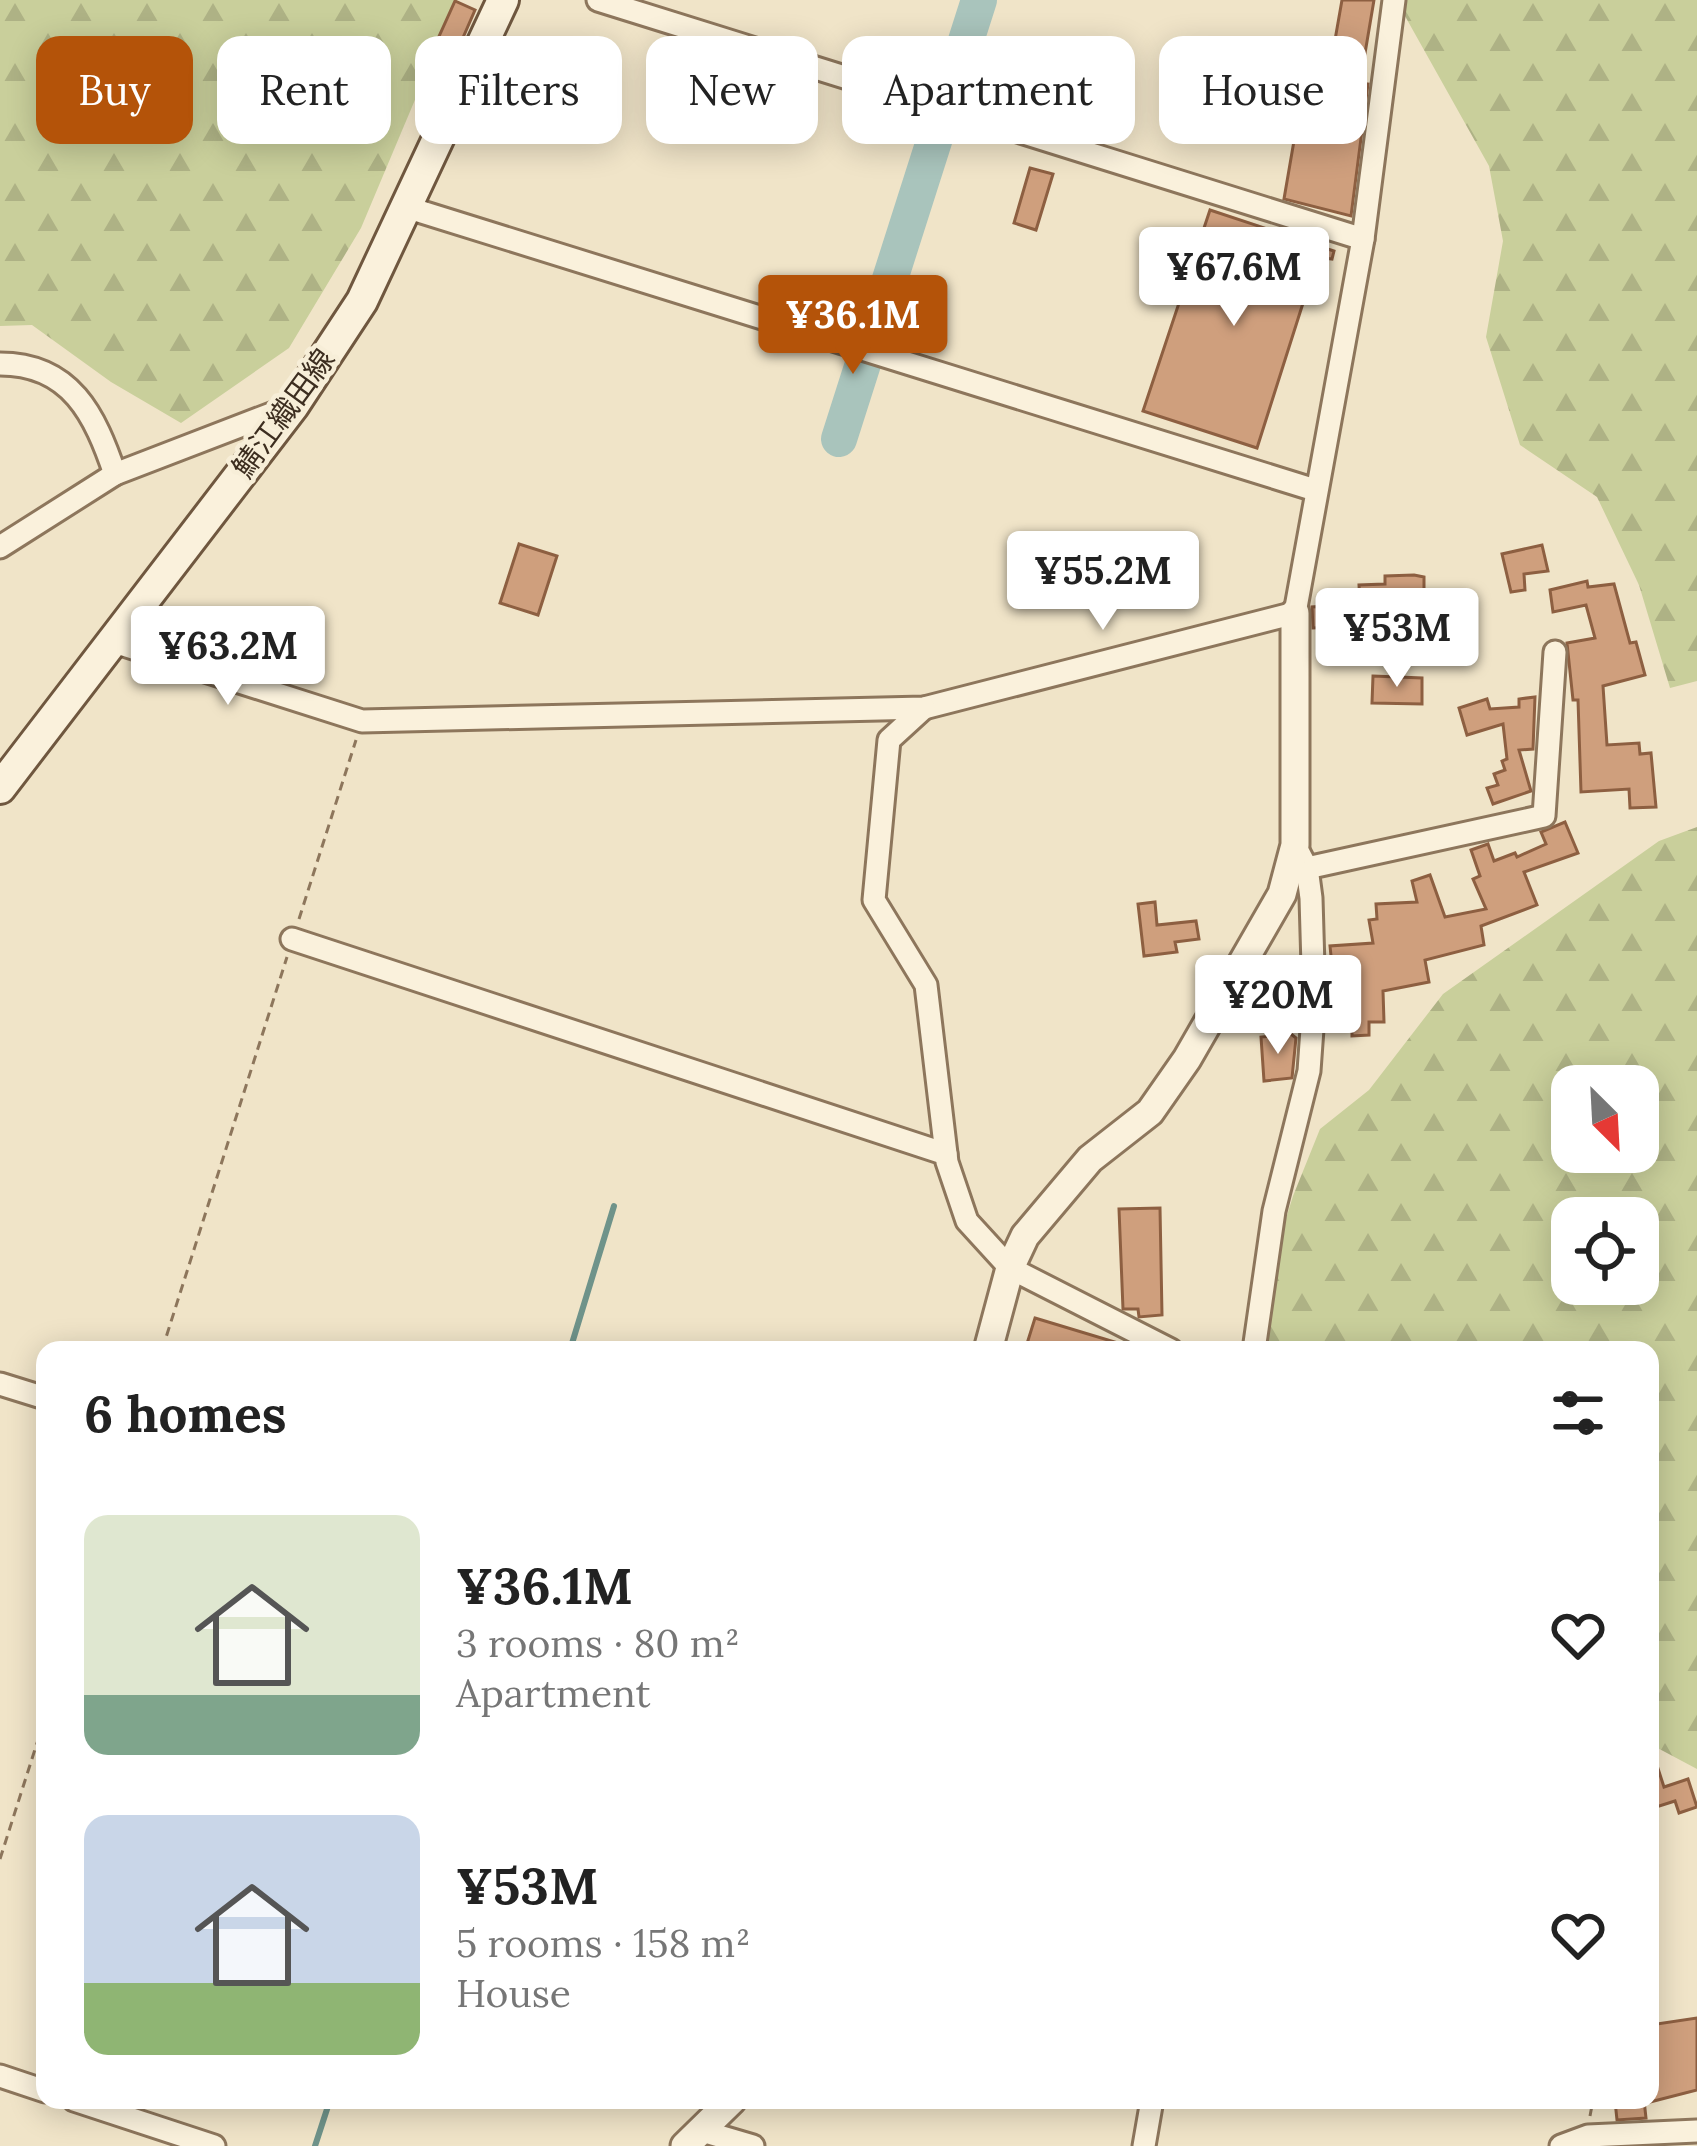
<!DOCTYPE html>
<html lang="en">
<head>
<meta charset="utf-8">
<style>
	body { margin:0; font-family:Lora,"Noto Sans JP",serif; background:#f2f2f2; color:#222; height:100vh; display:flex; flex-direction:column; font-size:45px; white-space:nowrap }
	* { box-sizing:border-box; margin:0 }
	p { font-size:39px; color:#767676 }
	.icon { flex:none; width:66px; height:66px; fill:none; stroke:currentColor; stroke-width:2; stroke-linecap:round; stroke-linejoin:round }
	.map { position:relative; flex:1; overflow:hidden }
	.side { position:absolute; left:36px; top:1341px; width:1623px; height:768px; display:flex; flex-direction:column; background:#fff; border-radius:24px; box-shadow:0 6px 30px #0003 }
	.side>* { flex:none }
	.banner { position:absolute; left:36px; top:36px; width:1626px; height:108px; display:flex; gap:24px }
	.needle { width:78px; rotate:156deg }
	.buttons { position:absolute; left:1551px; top:1065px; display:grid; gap:24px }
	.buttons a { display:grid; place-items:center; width:108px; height:108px; border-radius:24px; background:#fff; box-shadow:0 6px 30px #0003; font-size:60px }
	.price { position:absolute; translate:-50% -102px; padding:0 27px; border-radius:12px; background:#fff; color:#222; font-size:39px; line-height:78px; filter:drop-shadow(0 3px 6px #0008) }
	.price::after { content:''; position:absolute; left:50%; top:72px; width:36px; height:27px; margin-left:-18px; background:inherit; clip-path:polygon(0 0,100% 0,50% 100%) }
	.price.current { background:#b45309; color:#fff }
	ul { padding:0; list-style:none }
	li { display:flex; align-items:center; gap:36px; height:300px; padding:0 48px }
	li span { display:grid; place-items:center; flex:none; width:336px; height:240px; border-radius:24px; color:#555 }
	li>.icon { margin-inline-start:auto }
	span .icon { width:144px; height:144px; fill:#fffc; stroke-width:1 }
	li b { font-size:51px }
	h2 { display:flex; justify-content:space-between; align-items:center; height:144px; padding:0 48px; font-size:51px }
	.tag { padding:0 42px; border-radius:24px; background:#fff; box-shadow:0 6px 30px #0003; font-size:42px; line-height:108px }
	.tag.current { background:#b45309; color:#fff }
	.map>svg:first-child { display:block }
</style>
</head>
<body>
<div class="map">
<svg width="1697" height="2146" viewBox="0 0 1697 2146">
	<defs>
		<pattern id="forest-firs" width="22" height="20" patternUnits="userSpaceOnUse" patternTransform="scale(3)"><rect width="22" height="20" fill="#c9cf9b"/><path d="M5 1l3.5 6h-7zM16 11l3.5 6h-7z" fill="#aeb285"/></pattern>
	</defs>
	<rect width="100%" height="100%" fill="#f0e4c8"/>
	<g fill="url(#forest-firs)" fill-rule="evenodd">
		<path d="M 0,0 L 457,0 L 361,228 L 289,348 L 181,423 L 111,382 L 32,325 L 0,326 Z"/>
		<path d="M 1396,0 L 1697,0 L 1697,681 L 1670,688 L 1639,585 L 1597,497 L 1520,445 L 1486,337 L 1503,241 L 1489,166 Z"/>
		<path d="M 1697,827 L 1697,1769 L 1650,1744 L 1650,1350 L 1269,1350 L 1256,1315 L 1293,1196 L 1320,1129 L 1369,1090 L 1443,994 L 1659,841 ZM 1572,1086 L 1638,1086 L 1638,1152 L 1572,1152 ZM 1572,1218 L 1638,1218 L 1638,1284 L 1572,1284 Z"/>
	</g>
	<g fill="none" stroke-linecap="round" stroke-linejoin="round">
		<g stroke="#6f938a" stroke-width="6">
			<path d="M 570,1350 L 614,1206"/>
			<path d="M 315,2146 L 330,2100"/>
		</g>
		<path stroke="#a9c4bc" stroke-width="36" d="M 839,439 L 979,0"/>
	</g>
	<g fill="#cf9f7d" stroke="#8d5f41" stroke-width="3">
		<path d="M 1342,0 L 1374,0 L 1360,83 L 1368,84 L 1351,216 L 1284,199 L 1295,135 L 1301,136 L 1310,88 L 1332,93 L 1338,58 L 1332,57 Z"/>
		<path d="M 455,1 L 475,10 L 448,72 L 427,63 Z"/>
		<path d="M 1030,168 L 1053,174 L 1036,230 L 1014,223 Z"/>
		<path d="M 1210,210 L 1334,251 L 1332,259 L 1285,253 L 1324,272 L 1313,303 L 1304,300 L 1257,448 L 1143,411 Z"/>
		<path d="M 519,544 L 557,556 L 538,615 L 500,603 Z"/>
		<path d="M 1542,545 L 1548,571 L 1524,574 L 1525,590 L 1511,592 L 1502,554 Z"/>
		<path d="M 1414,575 L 1424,577 L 1424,591 L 1438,590 L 1440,620 L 1372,623 L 1372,660 L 1337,660 L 1337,627 L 1313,628 L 1312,607 L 1360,604 L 1359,585 L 1385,584 L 1385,576 Z"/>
		<path d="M 1587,581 L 1588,587 L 1614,584 L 1630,643 L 1636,642 L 1645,675 L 1603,686 L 1607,745 L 1639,743 L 1640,754 L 1651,753 L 1656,807 L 1630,808 L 1629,789 L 1581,792 L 1578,700 L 1573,700 L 1567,643 L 1595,638 L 1586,605 L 1553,612 L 1550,590 Z"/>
		<path d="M 1373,676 L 1422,678 L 1422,704 L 1372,703 Z"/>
		<path d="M 1535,697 L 1533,749 L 1519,750 L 1531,791 L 1493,804 L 1487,788 L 1498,785 L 1494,774 L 1505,770 L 1502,761 L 1507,759 L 1503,724 L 1467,735 L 1459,708 L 1487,699 L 1490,709 L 1519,707 L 1519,699 Z"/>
		<path d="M 1565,822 L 1578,853 L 1524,872 L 1537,905 L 1481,926 L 1484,945 L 1425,960 L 1429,982 L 1383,991 L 1384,1022 L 1369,1022 L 1369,1035 L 1352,1036 L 1352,1029 L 1334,1029 L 1334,1011 L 1340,1010 L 1343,965 L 1332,966 L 1330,946 L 1373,943 L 1369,920 L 1377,919 L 1376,904 L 1417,902 L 1412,881 L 1430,875 L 1445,917 L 1486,909 L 1473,879 L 1480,876 L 1471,850 L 1488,844 L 1494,861 L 1515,853 L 1517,857 L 1546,844 L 1541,832 Z"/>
		<path d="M 1155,902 L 1157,925 L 1196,921 L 1199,939 L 1175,942 L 1177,952 L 1144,956 L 1138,904 Z"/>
		<path d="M 1291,1034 L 1296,1038 L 1292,1078 L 1264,1081 L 1261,1037 Z"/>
		<path d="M 1160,1208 L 1162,1315 L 1139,1317 L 1138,1309 L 1123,1309 L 1119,1209 Z"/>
		<path d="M 1035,1318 L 1128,1346 L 1127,1350 L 1025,1350 Z"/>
		<path d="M 1653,1753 L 1664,1787 L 1688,1779 L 1697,1807 L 1679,1813 L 1675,1801 L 1650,1809 Z"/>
		<path d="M 1697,2018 L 1697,2090 L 1650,2102 L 1650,2025 Z"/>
		<path d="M 1644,2100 L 1646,2118 L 1617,2120 L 1615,2101 Z"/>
	</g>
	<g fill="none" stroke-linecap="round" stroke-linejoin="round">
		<defs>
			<g id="minor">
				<path d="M 598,0 L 1363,239"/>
				<path d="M 409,208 L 1315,490"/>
				<path d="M 0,364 C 71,364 95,415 115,474"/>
				<path d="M 0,547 L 115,474 L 292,406"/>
				<path d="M 111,641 L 362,721 L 924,708 L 1295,613 L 1363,239 L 1394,0"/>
				<path d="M 924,708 L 889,740 L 874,900 L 926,985 L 947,1162 L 967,1221 L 1010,1268 L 1171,1350"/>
				<path d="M 1307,868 L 1544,816 L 1555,652"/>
				<path d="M 292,939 L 946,1154"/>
				<path d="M 1254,1350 L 1274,1211 L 1309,1071 L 1314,1001 L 1311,898 L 1307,868 L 1295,845"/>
				<path d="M 0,1384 L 45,1398"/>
				<path d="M 0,2076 L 45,2091"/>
				<path d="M 74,2100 L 214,2146"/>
				<path d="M 702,2131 L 753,2146"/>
				<path d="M 1144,2146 L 1152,2100"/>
				<path d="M 1561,2146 L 1588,2136 L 1697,2131"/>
			</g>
			<g id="tertiary">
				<path d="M 988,1350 L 1010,1268 L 1025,1236 L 1090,1159 L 1150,1112 L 1187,1059 L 1282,894 L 1295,845 L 1295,613"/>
				<path d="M 685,2146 L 732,2100"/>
			</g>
			<path id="secondary" d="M 0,788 L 293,406 L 362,301 L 503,0"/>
		</defs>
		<use href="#minor" stroke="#8d765c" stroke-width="27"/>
		<use href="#tertiary" stroke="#8d765c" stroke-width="33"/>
		<use href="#secondary" stroke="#6f573f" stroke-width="36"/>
		<g stroke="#8d765c" stroke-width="3" stroke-dasharray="9 6" stroke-linecap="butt">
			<path d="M 299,919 L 356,740"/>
			<path d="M 162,1350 L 287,957"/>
			<path d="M 0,1859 L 45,1718"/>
			<path d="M 1590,2116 L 1593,2100"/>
		</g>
		<use href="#minor" stroke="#faf1dc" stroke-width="21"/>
		<use href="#tertiary" stroke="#faf1dc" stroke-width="27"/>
		<use href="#secondary" stroke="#faf1dc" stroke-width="30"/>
	</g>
	<g text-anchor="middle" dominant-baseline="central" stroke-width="9" stroke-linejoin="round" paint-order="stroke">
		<g font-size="30" fill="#3d2e20" stroke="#f7eed8">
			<text transform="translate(283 413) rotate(-54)">鯖江織田線</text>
		</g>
	</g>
</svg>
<div class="buttons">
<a><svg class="needle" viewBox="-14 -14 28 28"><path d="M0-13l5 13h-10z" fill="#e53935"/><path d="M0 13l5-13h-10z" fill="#767676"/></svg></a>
<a><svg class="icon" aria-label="locate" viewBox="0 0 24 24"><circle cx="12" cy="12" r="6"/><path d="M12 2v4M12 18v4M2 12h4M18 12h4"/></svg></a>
</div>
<b class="price" style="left:1234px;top:329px">¥67.6M</b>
<b class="price current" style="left:853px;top:377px">¥36.1M</b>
<b class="price" style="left:1103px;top:633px">¥55.2M</b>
<b class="price" style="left:1397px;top:690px">¥53M</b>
<b class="price" style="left:228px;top:708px">¥63.2M</b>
<b class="price" style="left:1278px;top:1057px">¥20M</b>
<div class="banner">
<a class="tag current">Buy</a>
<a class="tag">Rent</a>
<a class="tag">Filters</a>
<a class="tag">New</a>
<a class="tag">Apartment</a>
<a class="tag">House</a>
</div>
<section class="side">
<h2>6 homes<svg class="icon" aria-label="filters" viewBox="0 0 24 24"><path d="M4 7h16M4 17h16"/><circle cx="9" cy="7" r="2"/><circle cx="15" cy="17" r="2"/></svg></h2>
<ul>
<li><span style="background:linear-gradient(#dfe7d0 75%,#7fa58c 0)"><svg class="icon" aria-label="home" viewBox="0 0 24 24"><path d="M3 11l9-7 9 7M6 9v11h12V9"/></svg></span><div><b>¥36.1M</b><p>3 rooms · 80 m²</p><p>Apartment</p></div><svg class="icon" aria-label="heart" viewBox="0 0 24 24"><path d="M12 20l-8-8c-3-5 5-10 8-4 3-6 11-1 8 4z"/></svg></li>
<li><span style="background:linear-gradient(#c9d6e8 70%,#8fb573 0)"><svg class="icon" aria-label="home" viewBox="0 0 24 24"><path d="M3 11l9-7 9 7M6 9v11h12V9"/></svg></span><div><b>¥53M</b><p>5 rooms · 158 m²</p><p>House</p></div><svg class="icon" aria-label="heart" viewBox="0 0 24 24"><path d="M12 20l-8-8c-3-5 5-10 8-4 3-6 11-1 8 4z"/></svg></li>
</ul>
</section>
</div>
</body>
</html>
